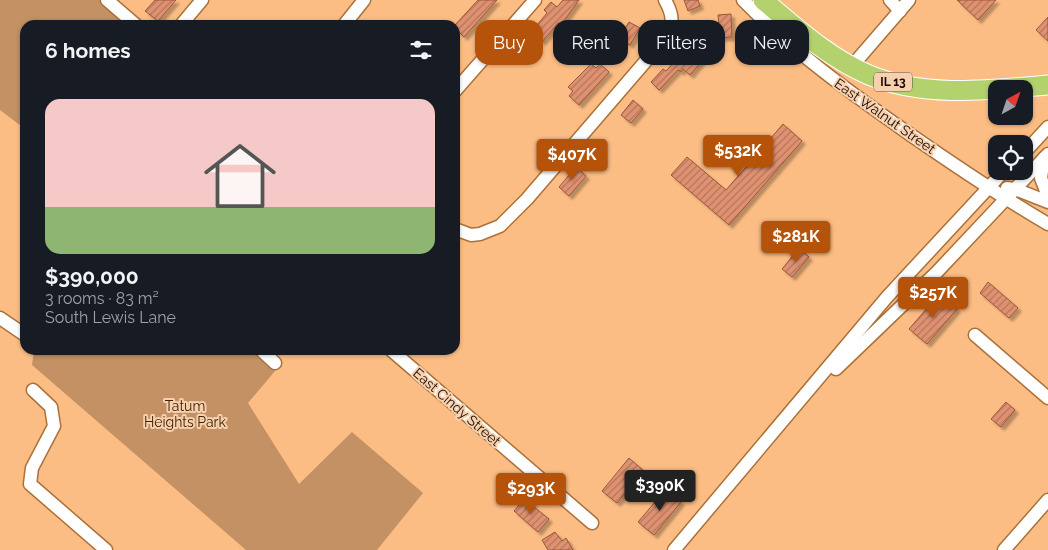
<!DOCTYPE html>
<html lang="en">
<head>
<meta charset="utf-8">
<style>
	body { margin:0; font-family:Raleway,sans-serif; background:#20242c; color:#f1f3f6; height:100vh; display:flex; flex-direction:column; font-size:19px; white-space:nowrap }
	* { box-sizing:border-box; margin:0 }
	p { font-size:16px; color:#9ea1a6 }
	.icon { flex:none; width:28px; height:28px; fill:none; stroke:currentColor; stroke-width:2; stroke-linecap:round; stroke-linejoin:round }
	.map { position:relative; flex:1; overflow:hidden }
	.sheet { position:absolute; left:20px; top:20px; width:440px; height:335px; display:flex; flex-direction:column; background:#171b24; border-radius:15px; box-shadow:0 1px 4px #0004 }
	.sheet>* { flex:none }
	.guide { position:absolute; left:475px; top:20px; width:475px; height:45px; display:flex; gap:10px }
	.needle { width:32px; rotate:40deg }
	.controls { position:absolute; left:988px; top:80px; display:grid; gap:10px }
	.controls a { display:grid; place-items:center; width:45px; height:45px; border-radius:10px; background:#171b24; box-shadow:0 1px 4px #0004; font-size:25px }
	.price { position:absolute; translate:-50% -42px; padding:0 11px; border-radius:5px; background:#b45309; color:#fff; font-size:16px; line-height:32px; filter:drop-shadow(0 1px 2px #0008) }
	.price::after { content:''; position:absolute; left:50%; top:30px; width:15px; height:11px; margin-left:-8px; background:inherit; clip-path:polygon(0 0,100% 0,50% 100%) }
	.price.selected { background:#222; color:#fff }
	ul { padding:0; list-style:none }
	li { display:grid; align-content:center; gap:10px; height:265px; padding:0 25px }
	li span { display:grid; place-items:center; height:155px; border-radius:15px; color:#555 }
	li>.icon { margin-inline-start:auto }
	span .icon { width:90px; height:90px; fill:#fffc; stroke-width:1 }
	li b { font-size:21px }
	h2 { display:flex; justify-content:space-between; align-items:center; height:60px; padding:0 25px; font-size:21px }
	.chip { padding:0 18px; border-radius:15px; background:#171b24; box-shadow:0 1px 4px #0004; font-size:18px; line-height:45px }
	.chip.selected { background:#b45309; color:#fff }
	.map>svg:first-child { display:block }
</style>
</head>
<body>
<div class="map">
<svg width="1048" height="550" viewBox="0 0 1048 550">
	<defs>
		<pattern id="building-hatch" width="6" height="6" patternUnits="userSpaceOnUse" patternTransform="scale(1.25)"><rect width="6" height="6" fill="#df9272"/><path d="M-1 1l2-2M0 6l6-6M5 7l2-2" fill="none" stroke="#b4755b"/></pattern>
		<filter id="shadow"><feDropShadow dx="3.5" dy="3.5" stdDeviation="1" flood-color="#0004"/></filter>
	</defs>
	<rect width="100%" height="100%" fill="#fcbd84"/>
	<g fill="#c39163">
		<path d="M 0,0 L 100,0 L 129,25 L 25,25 L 25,129 L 0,110 Z"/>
		<path d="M 34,350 L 252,350 L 275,371 L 248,403 L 299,484 L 352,432 L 423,493 L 377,550 L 246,550 L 32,365 Z"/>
	</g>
	<g fill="url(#building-hatch)" stroke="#9d5638" filter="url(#shadow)">
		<path d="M 155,0 L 176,0 L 158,21 L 145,11 Z"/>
		<path d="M 478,0 L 497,0 L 464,37 L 455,28 L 455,25 Z"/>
		<path d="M 563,0 L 579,0 L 561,25 L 558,23 L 542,42 L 531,32 L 547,13 L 544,10 L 551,2 L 557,7 Z"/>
		<path d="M 684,0 L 698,0 L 700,6 L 688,11 Z"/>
		<path d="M 957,0 L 996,0 L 978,20 Z"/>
		<path d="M 731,14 L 732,37 L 720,38 L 718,15 Z"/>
		<path d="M 1048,17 L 1048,41 L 1036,30 Z"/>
		<path d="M 629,22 L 640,28 L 630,45 L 619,38 Z"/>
		<path d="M 687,48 L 702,61 L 690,75 L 683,69 L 681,72 L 678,70 L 659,90 L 651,82 L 663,69 L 666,71 Z"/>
		<path d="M 591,64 L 596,68 L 600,64 L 609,72 L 579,105 L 569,96 L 573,91 L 568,87 Z"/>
		<path d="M 633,100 L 643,109 L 631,123 L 621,115 Z"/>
		<path d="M 783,124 L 802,141 L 729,225 L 671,175 L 687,157 L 726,190 Z"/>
		<path d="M 576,167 L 586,176 L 569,196 L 559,187 Z"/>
		<path d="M 799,248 L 809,257 L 792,277 L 782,269 Z"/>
		<path d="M 988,282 L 1018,308 L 1009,318 L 980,293 Z"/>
		<path d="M 940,293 L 957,309 L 927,344 L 909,329 Z"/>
		<path d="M 1006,402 L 1015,410 L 1001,427 L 991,419 Z"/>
		<path d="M 629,458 L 644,471 L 617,503 L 602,491 Z"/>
		<path d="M 666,489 L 681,502 L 654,535 L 638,522 Z"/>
		<path d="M 524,499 L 549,519 L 538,532 L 514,511 Z"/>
		<path d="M 555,532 L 562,541 L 566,538 L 573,550 L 548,550 L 542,540 Z"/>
	</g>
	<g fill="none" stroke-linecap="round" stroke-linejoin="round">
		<defs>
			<g id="minor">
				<path d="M 107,0 L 136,25"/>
				<path d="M 743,0 C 795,53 848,91 908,133 C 954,165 1000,196 1048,224"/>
				<path d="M 890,0 L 900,11"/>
				<path d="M 181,25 L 202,0"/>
				<path d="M 344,25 L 364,0"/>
				<path d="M 852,66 L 909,0"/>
				<path d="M 455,91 L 535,0"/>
				<path d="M 1024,153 L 1048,127"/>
				<path d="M 1044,158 L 1041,178 L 1048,196"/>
				<path d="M 1007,188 L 1015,189 L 1048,202"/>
				<path d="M 455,229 L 471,235 L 480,234 L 500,226 L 527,199 L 657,48 C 670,29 678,23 665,0"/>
				<path d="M 0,318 L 25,335"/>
				<path d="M 975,335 L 1048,398"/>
				<path d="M 261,350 L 275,363"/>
				<path d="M 391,350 L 592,523"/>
				<path d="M 836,369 L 936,273 L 1048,154"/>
				<path d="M 33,390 L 51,407 L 54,426 L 32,468 L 30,484 L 106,550"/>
				<path d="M 674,550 L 887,297 L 1004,171"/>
				<path d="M 1004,550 L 1048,500"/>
			</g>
			<path id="highway" d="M 763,0 C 796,28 829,58 869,75 C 924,98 990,90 1048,85"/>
		</defs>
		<use href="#minor" stroke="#ab7138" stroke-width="15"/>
		<use href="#highway" stroke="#fff" stroke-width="21"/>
		<use href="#minor" stroke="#fff" stroke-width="12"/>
		<use href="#highway" stroke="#b3d26d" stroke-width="19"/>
	</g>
	<g text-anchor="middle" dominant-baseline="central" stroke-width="4" stroke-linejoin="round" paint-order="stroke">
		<rect fill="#f7d1af" stroke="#5c4534" stroke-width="1" x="874" y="72.5" width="38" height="19" rx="4"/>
		<g font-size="12" font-weight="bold" fill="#1a0900">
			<text x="893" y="82">IL 13</text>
		</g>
		<g font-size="14" fill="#1a0900" stroke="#f7d1af">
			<text transform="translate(885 116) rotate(35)">East Walnut Street</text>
			<text transform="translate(457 407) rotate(41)">East Cindy Street</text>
		</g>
		<g font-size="14" fill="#402302" stroke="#f7d1af">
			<text x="185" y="406">Tatum<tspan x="185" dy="16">Heights Park</tspan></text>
		</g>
	</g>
</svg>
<div class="controls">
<a><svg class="needle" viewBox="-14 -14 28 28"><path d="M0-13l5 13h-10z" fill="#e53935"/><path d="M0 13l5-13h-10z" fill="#9ea1a6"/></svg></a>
<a><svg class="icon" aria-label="locate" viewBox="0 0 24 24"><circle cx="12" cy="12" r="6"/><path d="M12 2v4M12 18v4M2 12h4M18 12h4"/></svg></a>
</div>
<b class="price" style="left:738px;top:177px">$532K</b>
<b class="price" style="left:572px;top:181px">$407K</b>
<b class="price" style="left:796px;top:263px">$281K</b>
<b class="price" style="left:933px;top:319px">$257K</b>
<b class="price selected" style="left:660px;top:512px">$390K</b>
<b class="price" style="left:531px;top:515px">$293K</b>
<div class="guide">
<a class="chip selected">Buy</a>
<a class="chip">Rent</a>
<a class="chip">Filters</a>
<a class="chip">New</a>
</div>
<section class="sheet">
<h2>6 homes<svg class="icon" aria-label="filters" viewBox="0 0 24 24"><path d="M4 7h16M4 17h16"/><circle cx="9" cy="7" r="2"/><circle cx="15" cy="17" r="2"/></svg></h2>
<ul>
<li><span style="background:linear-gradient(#f6c9c9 70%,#8fb573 0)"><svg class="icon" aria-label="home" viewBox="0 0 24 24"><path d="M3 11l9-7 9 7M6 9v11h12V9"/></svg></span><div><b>$390,000</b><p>3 rooms · 83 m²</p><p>South Lewis Lane</p></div></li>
</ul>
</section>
</div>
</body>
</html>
